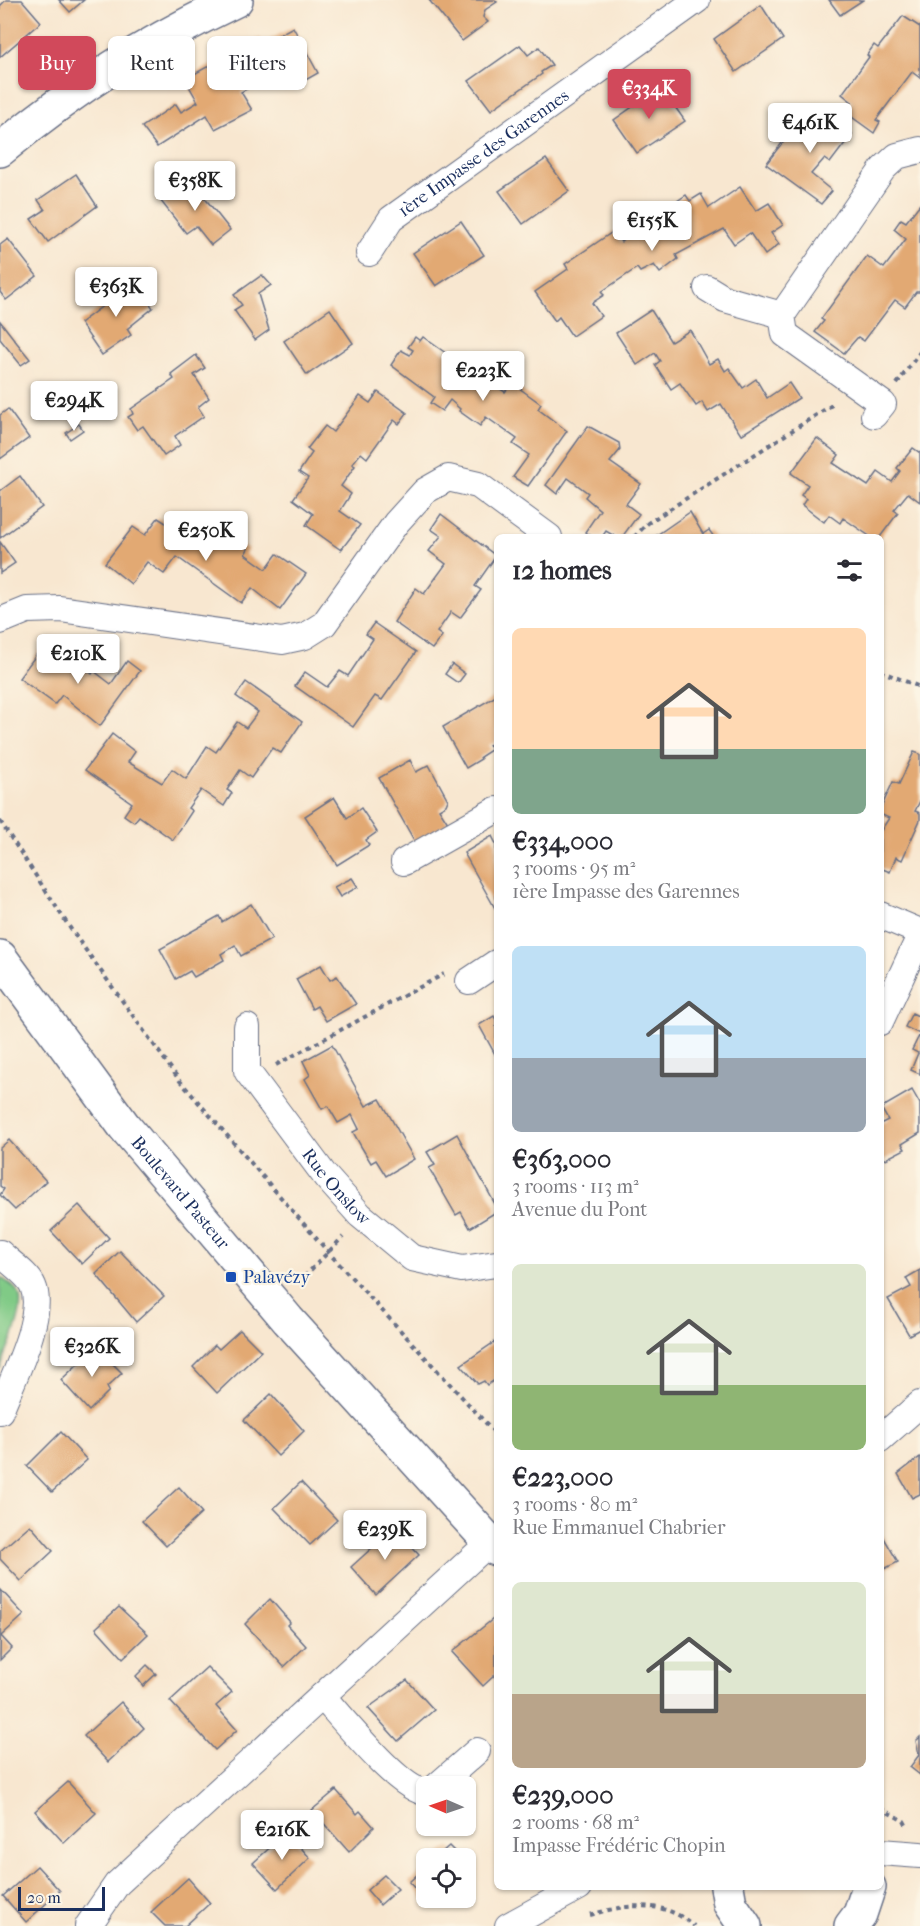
<!DOCTYPE html>
<html lang="en">
<head>
<meta charset="utf-8">
<style>
	body { margin:0; font-family:"IM FELL French Canon",serif; background:#f7f7f7; color:#2b2b33; height:100vh; display:flex; flex-direction:column; font-size:22px; white-space:nowrap }
	* { box-sizing:border-box; margin:0 }
	p { font-size:20px; color:#7c7c81 }
	.icon { flex:none; width:33px; height:33px; fill:none; stroke:currentColor; stroke-width:2; stroke-linecap:round; stroke-linejoin:round }
	.map { position:relative; flex:1; overflow:hidden }
	.details { position:absolute; left:494px; top:534px; width:390px; height:1356px; display:flex; flex-direction:column; background:#fff; border-radius:9px; box-shadow:0 2px 4px #0004 }
	.details>* { flex:none }
	.banner { position:absolute; left:18px; top:36px; width:386px; height:54px; display:flex; gap:12px }
	.needle { width:39px; rotate:272deg }
	.tools { position:absolute; left:416px; top:1776px; display:grid; gap:12px }
	.tools a { display:grid; place-items:center; width:60px; height:60px; border-radius:9px; background:#fff; box-shadow:0 2px 4px #0004; font-size:30px }
	.scale { position:absolute; left:18px; bottom:15px; width:87px; box-sizing:border-box; padding-left:6px; border:3px solid #1b2f5e; border-top:0; font-size:16px; line-height:21px; white-space:nowrap; color:#1b2f5e; -webkit-text-stroke:4px #fcf5e5; paint-order:stroke }
	.price { position:absolute; translate:-50% -51px; padding:0 14px; border-radius:6px; background:#fff; color:#222; font-size:20px; line-height:39px; filter:drop-shadow(0 2px 3px #0008) }
	.price::after { content:''; position:absolute; left:50%; top:36px; width:18px; height:14px; margin-left:-9px; background:inherit; clip-path:polygon(0 0,100% 0,50% 100%) }
	.price.selected { background:#d1495b; color:#fff }
	ul { padding:0; list-style:none }
	li { display:grid; align-content:center; gap:12px; height:318px; padding:0 18px }
	li span { display:grid; place-items:center; height:186px; border-radius:9px; color:#555 }
	li>.icon { margin-inline-start:auto }
	span .icon { width:108px; height:108px; fill:#fffc; stroke-width:1 }
	li b { font-size:26px }
	h2 { display:flex; justify-content:space-between; align-items:center; height:72px; padding:0 18px; font-size:26px }
	.pill { padding:0 21px; border-radius:9px; background:#fff; box-shadow:0 2px 4px #0004; font-size:21px; line-height:54px }
	.pill.selected { background:#d1495b; color:#fff }
	.map>svg:first-child { display:block }
</style>
</head>
<body>
<div class="map">
<svg width="920" height="1926" viewBox="0 0 920 1926">
	<rect width="100%" height="100%" fill="#fcf5e5"/>
	<filter id="ink" filterUnits="userSpaceOnUse"><feTurbulence type="fractalNoise" baseFrequency=".0167" numOctaves="2"/><feDisplacementMap in="SourceGraphic" scale="12" xChannelSelector="R" yChannelSelector="G"/><feConvolveMatrix kernelMatrix="1 2 1 2 8 2 1 2 1" color-interpolation-filters="sRGB"/></filter>
	<filter id="wash" filterUnits="userSpaceOnUse"><feTurbulence type="fractalNoise" baseFrequency=".008" numOctaves="4" result="noise"/><feDisplacementMap in="SourceGraphic" scale="24" xChannelSelector="R" yChannelSelector="G"/><feGaussianBlur stdDeviation="1.35" result="paint"/><feColorMatrix in="noise" values="0 0 0 0 0 0 0 0 0 0 0 0 0 0 0 0 0 1.4 0 .05"/><feComposite in="paint" operator="in"/></filter>
	<g filter="url(#wash)">
		<rect width="100%" height="100%" fill="#f8e7d0"/>
		<path fill="#80ca86" stroke="#4e7c72" stroke-width="1.5" d="M 0,1276 C 5,1281 14,1286 18,1292 C 28,1308 6,1352 0,1369 Z"/>
		<g id="blocks">
			<g fill="#e2a973">
				<path d="M 6,0 L 22,0 L 41,22 L 0,57 L 0,6 Z"/>
				<path d="M 59,0 L 84,0 L 70,12 Z"/>
				<path d="M 429,0 L 495,0 L 497,2 L 485,10 L 483,17 L 488,22 L 462,41 Z"/>
				<path d="M 829,0 L 863,0 L 840,15 Z"/>
				<path d="M 761,5 L 783,39 L 736,72 L 714,39 Z"/>
				<path d="M 903,16 L 920,27 L 920,78 L 912,72 L 876,120 L 880,122 L 874,133 L 845,112 L 852,102 L 842,94 L 869,57 L 867,55 L 874,45 L 878,48 Z"/>
				<path d="M 293,27 L 318,73 L 295,86 L 269,40 Z"/>
				<path d="M 260,38 L 279,71 L 241,92 L 252,110 L 215,129 L 207,115 L 157,147 L 142,127 L 176,104 L 181,112 L 198,102 L 185,79 Z"/>
				<path d="M 520,45 L 528,55 L 539,47 L 552,65 L 541,72 L 542,74 L 491,110 L 469,81 Z"/>
				<path d="M 661,87 L 685,121 L 637,153 L 614,120 Z"/>
				<path d="M 817,109 L 852,134 L 830,163 L 824,159 L 811,174 L 832,191 L 821,204 L 766,164 L 789,134 L 797,140 Z"/>
				<path d="M 546,159 L 569,191 L 523,224 L 499,191 Z"/>
				<path d="M 76,174 L 97,206 L 48,242 L 31,219 L 45,210 L 38,200 Z"/>
				<path d="M 189,178 L 230,230 L 211,245 L 196,226 L 186,233 L 160,200 Z"/>
				<path d="M 740,187 L 756,211 L 769,203 L 783,225 L 771,233 L 779,244 L 765,255 L 750,233 L 734,244 L 724,229 L 676,255 L 678,259 L 660,273 L 654,265 L 640,272 L 637,268 L 601,292 L 604,295 L 592,303 L 601,316 L 572,336 L 559,317 L 555,321 L 535,292 L 568,269 L 565,264 L 614,231 L 621,242 L 632,234 L 635,238 L 643,232 L 639,227 L 686,195 L 690,201 L 701,194 L 709,208 Z"/>
				<path d="M 920,204 L 920,292 L 916,292 L 905,307 L 895,300 L 864,341 L 858,337 L 844,353 L 815,332 L 824,321 L 821,319 L 867,256 L 884,268 L 906,239 L 894,229 L 901,219 L 906,222 Z"/>
				<path d="M 461,221 L 484,255 L 436,286 L 413,253 Z"/>
				<path d="M 8,239 L 37,276 L 6,300 L 0,292 L 0,245 Z"/>
				<path d="M 262,275 L 271,285 L 258,294 L 269,330 L 255,340 L 234,310 L 242,305 L 234,295 Z"/>
				<path d="M 135,282 L 153,308 L 127,329 L 131,335 L 102,355 L 80,323 Z"/>
				<path d="M 330,309 L 353,343 L 307,375 L 284,341 Z"/>
				<path d="M 651,310 L 671,342 L 690,330 L 709,364 L 718,359 L 725,371 L 729,368 L 743,388 L 756,379 L 767,398 L 789,383 L 799,398 L 741,435 L 721,404 L 708,412 L 702,402 L 696,406 L 680,383 L 671,389 L 655,365 L 660,361 L 655,353 L 637,365 L 616,333 Z"/>
				<path d="M 0,321 L 17,343 L 30,359 L 21,365 L 0,339 Z"/>
				<path d="M 415,337 L 420,341 L 423,337 L 460,363 L 464,356 L 487,372 L 483,378 L 505,392 L 512,383 L 541,404 L 538,409 L 567,431 L 528,486 L 513,477 L 529,455 L 513,444 L 517,439 L 486,417 L 480,426 L 459,411 L 460,409 L 450,400 L 442,411 L 430,403 L 434,397 L 391,365 L 401,350 L 410,355 L 413,350 L 408,347 Z"/>
				<path d="M 196,355 L 205,368 L 194,375 L 209,398 L 198,407 L 204,416 L 175,436 L 180,445 L 164,456 L 143,426 L 137,430 L 128,417 L 133,414 L 131,409 L 174,379 L 171,374 Z"/>
				<path d="M 378,392 L 407,413 L 399,424 L 394,420 L 367,458 L 361,453 L 352,464 L 355,466 L 341,486 L 351,494 L 340,511 L 360,525 L 341,550 L 306,525 L 313,514 L 293,499 L 308,478 L 299,472 L 312,453 L 307,449 L 325,426 L 333,432 L 360,396 L 370,403 Z"/>
				<path d="M 8,409 L 29,438 L 0,459 L 0,415 Z"/>
				<path d="M 79,424 L 83,430 L 70,439 L 66,433 Z"/>
				<path d="M 588,426 L 619,443 L 620,450 L 610,462 L 641,484 L 626,504 L 639,514 L 622,537 L 616,537 L 606,531 L 602,537 L 593,537 L 585,532 L 600,510 L 585,497 L 588,493 L 568,478 L 557,494 L 546,485 Z"/>
				<path d="M 817,438 L 839,455 L 833,463 L 868,486 L 878,472 L 892,482 L 900,471 L 897,468 L 913,448 L 920,453 L 920,502 L 908,493 L 894,510 L 898,513 L 880,537 L 871,537 L 843,518 L 840,523 L 829,515 L 824,522 L 802,505 L 806,499 L 801,495 L 808,485 L 791,473 Z"/>
				<path d="M 20,476 L 42,507 L 0,538 L 0,491 Z"/>
				<path d="M 690,512 L 703,534 L 709,530 L 714,537 L 654,537 Z"/>
				<path d="M 441,514 L 496,556 L 475,586 L 481,590 L 460,618 L 451,612 L 437,632 L 442,636 L 432,649 L 394,622 L 416,588 L 424,594 L 446,564 L 429,551 L 441,536 L 431,529 Z"/>
				<path d="M 158,518 L 191,539 L 202,524 L 223,540 L 227,534 L 237,541 L 248,549 L 245,554 L 266,569 L 277,554 L 306,574 L 280,610 L 252,588 L 241,603 L 177,557 L 164,574 L 147,562 L 131,584 L 105,563 L 133,527 L 145,535 Z"/>
				<path d="M 0,542 L 15,563 L 0,573 Z"/>
				<path d="M 374,623 L 416,652 L 382,700 L 375,696 L 353,727 L 295,686 L 305,672 L 327,687 L 340,671 L 348,676 L 373,639 L 366,634 Z"/>
				<path d="M 42,647 L 78,673 L 83,667 L 92,674 L 94,671 L 111,684 L 127,661 L 140,671 L 100,726 L 62,695 L 55,704 L 19,678 Z"/>
				<path d="M 452,664 L 465,674 L 458,683 L 445,674 Z"/>
				<path d="M 246,682 L 302,722 L 281,753 L 272,748 L 251,778 L 240,770 L 227,790 L 232,793 L 224,806 L 201,790 L 188,808 L 192,811 L 173,840 L 139,816 L 134,822 L 124,815 L 132,803 L 85,770 L 112,734 L 135,752 L 128,762 L 162,783 L 172,769 L 186,779 L 207,746 L 216,752 L 237,722 L 246,728 L 258,712 L 236,696 Z"/>
				<path d="M 496,696 L 496,742 L 489,745 L 491,750 L 480,757 L 481,759 L 466,768 L 443,727 Z"/>
				<path d="M 914,752 L 920,754 L 920,801 L 915,811 L 920,813 L 920,820 L 902,860 L 896,857 L 890,872 L 880,868 L 880,832 L 889,818 L 880,814 L 880,810 L 893,782 L 899,784 Z"/>
				<path d="M 410,760 L 416,772 L 429,765 L 448,800 L 446,805 L 439,809 L 448,823 L 415,842 L 379,778 Z"/>
				<path d="M 334,797 L 347,818 L 361,808 L 377,832 L 366,840 L 369,845 L 337,865 L 305,816 Z"/>
				<path d="M 492,836 L 496,844 L 496,910 L 464,853 Z"/>
				<path d="M 352,878 L 358,887 L 340,897 L 334,887 Z"/>
				<path d="M 251,904 L 272,939 L 241,956 L 235,945 L 221,954 L 224,960 L 210,968 L 194,977 L 190,971 L 176,979 L 160,949 L 219,916 L 222,922 Z"/>
				<path d="M 321,965 L 330,980 L 337,976 L 356,1004 L 326,1021 L 317,1006 L 312,1009 L 296,979 Z"/>
				<path d="M 912,1013 L 920,1017 L 920,1074 L 911,1070 L 918,1053 L 912,1050 L 920,1034 L 905,1027 Z"/>
				<path d="M 494,1016 L 496,1020 L 496,1056 L 479,1025 Z"/>
				<path d="M 332,1045 L 366,1106 L 380,1099 L 414,1159 L 386,1176 L 376,1160 L 371,1163 L 362,1148 L 353,1132 L 359,1129 L 352,1115 L 338,1123 L 328,1106 L 322,1109 L 305,1079 L 310,1075 L 303,1061 Z"/>
				<path d="M 912,1090 L 920,1104 L 920,1133 L 902,1144 L 905,1149 L 880,1162 L 880,1124 L 888,1120 L 881,1108 Z"/>
				<path d="M 457,1134 L 496,1206 L 496,1212 L 470,1228 L 461,1212 L 456,1215 L 429,1168 L 435,1165 L 427,1152 Z"/>
				<path d="M 9,1140 L 46,1181 L 15,1210 L 0,1195 L 4,1189 L 0,1186 L 0,1148 Z"/>
				<path d="M 79,1205 L 109,1238 L 82,1264 L 51,1231 Z"/>
				<path d="M 120,1251 L 164,1296 L 136,1322 L 96,1274 Z"/>
				<path d="M 920,1270 L 920,1329 L 909,1335 L 888,1299 L 911,1287 L 906,1278 Z"/>
				<path d="M 240,1330 L 261,1351 L 217,1393 L 193,1367 L 215,1345 L 219,1349 Z"/>
				<path d="M 496,1341 L 496,1379 L 487,1385 L 484,1381 L 478,1384 L 461,1365 Z"/>
				<path d="M 96,1347 L 122,1373 L 107,1387 L 109,1391 L 89,1411 L 61,1380 Z"/>
				<path d="M 271,1394 L 304,1431 L 278,1456 L 244,1420 Z"/>
				<path d="M 61,1432 L 87,1460 L 52,1492 L 27,1466 Z"/>
				<path d="M 920,1457 L 920,1494 L 912,1498 L 898,1474 Z"/>
				<path d="M 301,1482 L 337,1520 L 310,1545 L 274,1508 Z"/>
				<path d="M 179,1487 L 202,1513 L 166,1546 L 142,1521 Z"/>
				<path d="M 30,1525 L 53,1551 L 21,1581 L 0,1559 L 0,1551 Z"/>
				<path d="M 394,1528 L 419,1555 L 376,1595 L 351,1567 Z"/>
				<path d="M 880,1531 L 898,1562 L 880,1571 Z"/>
				<path d="M 1,1590 L 24,1615 L 1,1636 L 12,1648 L 0,1660 Z"/>
				<path d="M 270,1599 L 290,1622 L 287,1625 L 306,1646 L 284,1667 L 245,1624 Z"/>
				<path d="M 119,1607 L 148,1634 L 123,1658 L 96,1628 Z"/>
				<path d="M 493,1619 L 496,1623 L 496,1674 L 483,1686 L 452,1652 Z"/>
				<path d="M 147,1665 L 156,1674 L 143,1686 L 136,1676 Z"/>
				<path d="M 207,1667 L 232,1692 L 216,1706 L 237,1730 L 215,1750 L 170,1701 Z"/>
				<path d="M 407,1680 L 434,1710 L 398,1741 L 368,1708 Z"/>
				<path d="M 121,1702 L 144,1728 L 108,1762 L 84,1736 Z"/>
				<path d="M 920,1737 L 920,1775 L 910,1767 L 919,1755 L 916,1741 Z"/>
				<path d="M 68,1782 L 96,1813 L 64,1843 L 35,1811 Z"/>
				<path d="M 336,1790 L 357,1814 L 360,1811 L 374,1827 L 349,1852 L 312,1810 Z"/>
				<path d="M 287,1832 L 310,1858 L 277,1889 L 253,1863 Z"/>
				<path d="M 449,1846 L 461,1858 L 435,1858 Z"/>
				<path d="M 37,1866 L 60,1891 L 26,1922 L 3,1896 Z"/>
				<path d="M 426,1867 L 426,1898 L 444,1898 L 432,1908 L 409,1882 Z"/>
				<path d="M 384,1875 L 398,1889 L 380,1905 L 367,1890 Z"/>
				<path d="M 188,1878 L 210,1903 L 185,1926 L 165,1926 L 151,1912 Z"/>
			</g>
		</g>
	</g>
	<g filter="url(#ink)">
		<use href="#blocks" fill-opacity="0" stroke="#686f86" stroke-width="1.5"/>
		<g fill="none" stroke-linecap="round" stroke-linejoin="round">
			<defs>
				<g id="minor">
					<path id="s1" d="M 369,253 L 391,219 L 697,0"/>
					<path d="M 707,288 L 725,299 L 782,315"/>
					<path d="M 874,415 L 883,404 L 785,334 L 782,315 L 883,169 L 897,156 L 920,150"/>
					<path d="M 0,621 L 27,610 L 60,609 L 282,641 L 305,636 L 324,624 L 396,523 L 425,491 L 448,478 L 478,485 L 549,537"/>
					<path d="M 404,862 L 496,810"/>
					<path d="M 880,915 L 920,932"/>
					<path d="M 469,981 L 496,963"/>
					<path d="M 880,1022 L 920,936"/>
					<path id="s2" d="M 247,1027 L 247,1071 L 326,1177 L 360,1215 L 412,1258 L 462,1269 L 496,1264"/>
					<path d="M 0,1253 C 9,1262 28,1274 33,1286 C 46,1316 11,1382 0,1411"/>
					<path d="M 880,1439 L 920,1404"/>
					<path d="M 322,1696 C 342,1718 400,1791 426,1792"/>
					<path d="M 437,1786 L 477,1751"/>
					<path d="M 880,1852 L 920,1855"/>
					<path d="M 88,1926 L 117,1884 L 490,1542"/>
					<path d="M 508,1926 L 579,1887"/>
				</g>
				<g id="secondary">
					<path d="M 0,150 C 77,86 146,43 236,0"/>
					<path id="s3" d="M 0,957 L 124,1126 L 288,1320 L 496,1549"/>
					<path d="M 727,1887 L 730,1904 L 745,1926"/>
					<path d="M 851,1926 L 860,1914 L 869,1887"/>
				</g>
			</defs>
			<use href="#minor" stroke="#686f86" stroke-width="28"/>
			<use href="#secondary" stroke="#686f86" stroke-width="36"/>
			<g stroke="#686f86" stroke-width="4" stroke-dasharray="4.5 4.5" stroke-linecap="butt">
				<path d="M 897,384 L 920,352"/>
				<path d="M 634,537 L 648,523 L 835,403"/>
				<path d="M 880,671 L 920,687"/>
				<path d="M 0,821 L 72,931 L 180,1081 L 329,1253 L 496,1434"/>
				<path d="M 276,1065 L 444,974"/>
				<path d="M 298,1283 L 343,1237"/>
				<path d="M 880,1808 L 904,1821 L 908,1828"/>
				<path d="M 590,1915 C 627,1904 663,1899 694,1926"/>
			</g>
			<use href="#minor" stroke="#fff" stroke-width="26"/>
			<use href="#secondary" stroke="#fff" stroke-width="33"/>
		</g>
	</g>
	<rect fill="#1a4fb4" stroke="#fcf5e5" stroke-width="2" x="225" y="1271" width="12" height="12" rx="3"/>
	<g text-anchor="middle" dominant-baseline="central" stroke-width="4.5" stroke-linejoin="round" paint-order="stroke">
		<g font-size="18" fill="#1b2f5e" stroke="#fcf5e5">
			<text stroke="none"><textPath href="#s1" startOffset="154">1ère Impasse des Garennes</textPath></text>
			<text stroke="none"><textPath href="#s2" startOffset="190">Rue Onslow</textPath></text>
			<text stroke="none"><textPath href="#s3" startOffset="297">Boulevard Pasteur</textPath></text>
		</g>
		<g font-size="18" fill="#164399" stroke="#fcf5e5" text-anchor="start">
			<text x="243" y="1277">Palavézy</text>
		</g>
	</g>
</svg>
<div class="tools">
<a><svg class="needle" viewBox="-14 -14 28 28"><path d="M0-13l5 13h-10z" fill="#e53935"/><path d="M0 13l5-13h-10z" fill="#7c7c81"/></svg></a>
<a><svg class="icon" aria-label="locate" viewBox="0 0 24 24"><circle cx="12" cy="12" r="6"/><path d="M12 2v4M12 18v4M2 12h4M18 12h4"/></svg></a>
</div>
<div class="scale">20 m</div>
<b class="price selected" style="left:649px;top:120px">€334K</b>
<b class="price" style="left:810px;top:154px">€461K</b>
<b class="price" style="left:195px;top:212px">€358K</b>
<b class="price" style="left:652px;top:252px">€155K</b>
<b class="price" style="left:116px;top:318px">€363K</b>
<b class="price" style="left:483px;top:402px">€223K</b>
<b class="price" style="left:74px;top:432px">€294K</b>
<b class="price" style="left:206px;top:562px">€250K</b>
<b class="price" style="left:78px;top:685px">€210K</b>
<b class="price" style="left:92px;top:1378px">€326K</b>
<b class="price" style="left:385px;top:1561px">€239K</b>
<b class="price" style="left:282px;top:1861px">€216K</b>
<div class="banner">
<a class="pill selected">Buy</a>
<a class="pill">Rent</a>
<a class="pill">Filters</a>
</div>
<section class="details">
<h2>12 homes<svg class="icon" aria-label="filters" viewBox="0 0 24 24"><path d="M4 7h16M4 17h16"/><circle cx="9" cy="7" r="2"/><circle cx="15" cy="17" r="2"/></svg></h2>
<ul>
<li><span style="background:linear-gradient(#ffd9b3 65%,#7fa58c 0)"><svg class="icon" aria-label="home" viewBox="0 0 24 24"><path d="M3 11l9-7 9 7M6 9v11h12V9"/></svg></span><div><b>€334,000</b><p>3 rooms · 95 m²</p><p>1ère Impasse des Garennes</p></div></li>
<li><span style="background:linear-gradient(#bfe0f5 60%,#9aa5b1 0)"><svg class="icon" aria-label="home" viewBox="0 0 24 24"><path d="M3 11l9-7 9 7M6 9v11h12V9"/></svg></span><div><b>€363,000</b><p>3 rooms · 113 m²</p><p>Avenue du Pont</p></div></li>
<li><span style="background:linear-gradient(#dfe7d0 65%,#8fb573 0)"><svg class="icon" aria-label="home" viewBox="0 0 24 24"><path d="M3 11l9-7 9 7M6 9v11h12V9"/></svg></span><div><b>€223,000</b><p>3 rooms · 80 m²</p><p>Rue Emmanuel Chabrier</p></div></li>
<li><span style="background:linear-gradient(#dfe7d0 60%,#b9a48a 0)"><svg class="icon" aria-label="home" viewBox="0 0 24 24"><path d="M3 11l9-7 9 7M6 9v11h12V9"/></svg></span><div><b>€239,000</b><p>2 rooms · 68 m²</p><p>Impasse Frédéric Chopin</p></div></li>
</ul>
</section>
</div>
</body>
</html>
